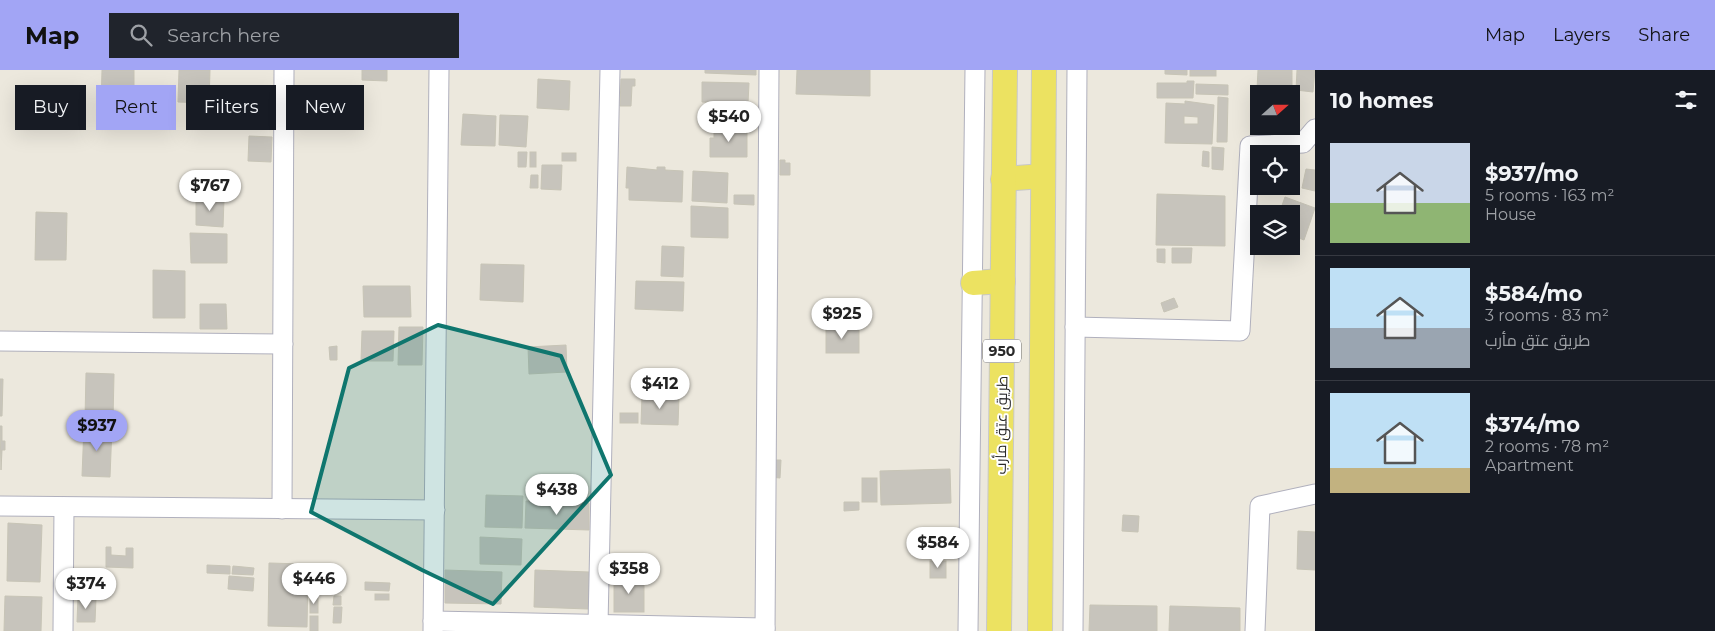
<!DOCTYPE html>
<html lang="en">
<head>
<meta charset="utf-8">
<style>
	body { margin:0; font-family:Montserrat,Cairo,sans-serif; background:#20242c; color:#f1f3f6; height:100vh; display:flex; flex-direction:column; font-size:19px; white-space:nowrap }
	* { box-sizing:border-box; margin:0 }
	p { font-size:16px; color:#9ea1a6 }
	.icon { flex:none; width:28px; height:28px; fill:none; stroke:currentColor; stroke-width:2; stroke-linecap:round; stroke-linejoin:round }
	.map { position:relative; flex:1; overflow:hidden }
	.side { display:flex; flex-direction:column; background:#171b24; width:400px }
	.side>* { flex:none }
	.guide { position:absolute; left:15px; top:15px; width:475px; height:45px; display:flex; gap:10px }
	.needle { width:32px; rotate:69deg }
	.controls { position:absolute; left:1250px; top:15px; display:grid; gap:10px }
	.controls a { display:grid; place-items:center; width:50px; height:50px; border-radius:0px; background:#171b24; box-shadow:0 5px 20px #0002; font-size:25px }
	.price { position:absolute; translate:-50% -42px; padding:0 11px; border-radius:18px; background:#fff; color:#222; font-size:16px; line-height:32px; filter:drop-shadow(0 1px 2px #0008) }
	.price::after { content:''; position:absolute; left:50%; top:30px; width:15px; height:11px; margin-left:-8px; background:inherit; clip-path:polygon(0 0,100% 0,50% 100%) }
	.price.on { background:#a2a5f5; color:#111 }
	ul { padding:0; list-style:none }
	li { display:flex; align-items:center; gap:15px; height:125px; padding:0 15px }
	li+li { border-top:1px solid #363941 }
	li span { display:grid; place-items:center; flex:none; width:140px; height:100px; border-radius:0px; color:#555 }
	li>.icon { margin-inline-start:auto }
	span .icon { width:60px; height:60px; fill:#fffc; stroke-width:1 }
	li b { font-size:21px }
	h2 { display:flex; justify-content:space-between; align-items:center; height:60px; padding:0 15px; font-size:21px }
	.chip { padding:0 18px; border-radius:0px; background:#171b24; box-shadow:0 5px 20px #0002; font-size:18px; line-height:45px }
	.chip.on { background:#a2a5f5; color:#111 }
	header { display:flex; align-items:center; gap:30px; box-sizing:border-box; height:70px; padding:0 25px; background:#a2a5f5; color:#111 }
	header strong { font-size:24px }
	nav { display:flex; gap:28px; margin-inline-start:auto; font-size:18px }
	.search { width:350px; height:45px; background:#20242c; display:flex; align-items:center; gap:12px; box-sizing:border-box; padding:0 18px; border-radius:0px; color:#9ea1a6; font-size:19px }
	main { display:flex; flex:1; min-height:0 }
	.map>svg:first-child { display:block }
</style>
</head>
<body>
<header>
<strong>Map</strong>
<div class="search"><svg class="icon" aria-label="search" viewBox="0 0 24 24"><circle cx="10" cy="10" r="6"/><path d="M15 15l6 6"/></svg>Search here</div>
<nav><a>Map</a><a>Layers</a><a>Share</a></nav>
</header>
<main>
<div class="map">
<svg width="1315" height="561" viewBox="0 0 1315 561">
	<rect width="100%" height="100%" fill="#ece8dd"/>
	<g fill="#c7c4bc" stroke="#c7c4b6" fill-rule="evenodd">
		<path d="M 102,0 L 134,0 L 134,39 L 101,38 Z"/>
		<path d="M 179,0 L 210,0 L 209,33 L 178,32 Z"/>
		<path d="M 362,0 L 387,0 L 387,11 L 362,10 Z"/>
		<path d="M 705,0 L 756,0 L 756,5 L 705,3 Z"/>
		<path d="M 797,0 L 870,0 L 870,26 L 796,24 Z"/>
		<path d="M 1165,0 L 1187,0 L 1187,5 L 1165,4 Z"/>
		<rect x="1190" y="0" width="26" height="6"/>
		<path d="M 1258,0 L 1292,0 L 1292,21 L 1257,19 Z"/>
		<path d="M 1297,0 L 1315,0 L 1313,22 L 1296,20 Z"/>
		<path d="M 538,9 L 570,11 L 569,40 L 537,38 Z"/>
		<path d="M 621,9 L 635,9 L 635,16 L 632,16 L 631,36 L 620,36 Z"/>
		<path d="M 1187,11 L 1194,11 L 1193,28 L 1157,28 L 1157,13 L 1187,13 Z"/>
		<path d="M 702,12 L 749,13 L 748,33 L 702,32 Z"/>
		<path d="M 1196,14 L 1228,15 L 1228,25 L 1196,24 Z"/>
		<path d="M 1218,27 L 1228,28 L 1227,72 L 1217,72 Z"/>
		<path d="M 1185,31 L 1214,35 L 1212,74 L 1165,73 L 1166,33 L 1185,34 ZM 1184,46 L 1198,47 L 1198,54 L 1184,54 Z"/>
		<path d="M 463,44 L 496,46 L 495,76 L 461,75 Z"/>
		<path d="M 500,45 L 528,46 L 526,77 L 499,75 Z"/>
		<path d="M 714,58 L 747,58 L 747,87 L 710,87 L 710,68 L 714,68 Z"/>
		<path d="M 249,66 L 272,67 L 271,92 L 248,91 Z"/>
		<path d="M 1212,77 L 1224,78 L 1223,100 L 1212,99 Z"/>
		<path d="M 1203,81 L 1209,82 L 1209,97 L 1202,96 Z"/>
		<path d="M 518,82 L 527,82 L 526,97 L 518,97 Z"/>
		<rect x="530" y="82" width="6" height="15"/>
		<rect x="562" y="83" width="14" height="8"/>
		<path d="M 780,90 L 785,90 L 785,93 L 790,93 L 790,105 L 780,105 Z"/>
		<path d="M 542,95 L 562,95 L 561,120 L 541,119 Z"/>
		<path d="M 627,97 L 657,100 L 657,97 L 665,97 L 665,100 L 683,101 L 682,132 L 629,130 L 629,118 L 626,118 Z"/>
		<path d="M 1306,99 L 1315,100 L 1315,121 L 1302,118 Z"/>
		<path d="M 693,101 L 728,103 L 727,133 L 692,131 Z"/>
		<path d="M 531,105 L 538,105 L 538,118 L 530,118 Z"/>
		<path d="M 1157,124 L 1225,126 L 1225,176 L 1156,175 Z"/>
		<path d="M 734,125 L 754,125 L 754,135 L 734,134 Z"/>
		<path d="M 1285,127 L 1315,138 L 1304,170 L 1291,165 L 1291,144 L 1279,144 Z"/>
		<path d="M 196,128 L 224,129 L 223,157 L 196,155 Z"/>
		<path d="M 691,136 L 728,138 L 728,168 L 691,167 Z"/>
		<path d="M 36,142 L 67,143 L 66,190 L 35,190 Z"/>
		<path d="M 190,163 L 227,164 L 227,193 L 191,193 Z"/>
		<path d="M 662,176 L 684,177 L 683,207 L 661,206 Z"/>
		<path d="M 1172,178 L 1192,178 L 1191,193 L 1172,193 Z"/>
		<path d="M 1157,179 L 1165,179 L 1165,193 L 1157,192 Z"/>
		<path d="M 481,194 L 524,195 L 523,232 L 480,230 Z"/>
		<path d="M 153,200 L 185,201 L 185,248 L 153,248 Z"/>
		<path d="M 636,211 L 684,212 L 683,241 L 635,239 Z"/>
		<path d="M 363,216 L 410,216 L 411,247 L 364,247 Z"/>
		<path d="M 1174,228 L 1178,237 L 1164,242 L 1161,233 Z"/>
		<path d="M 200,234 L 226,234 L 227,259 L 200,259 Z"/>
		<rect x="826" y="256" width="33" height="27"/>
		<path d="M 399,257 L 423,257 L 422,295 L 398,295 Z"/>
		<path d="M 362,261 L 394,261 L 393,291 L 361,291 Z"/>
		<path d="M 566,275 L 567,302 L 529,304 L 528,277 Z"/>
		<path d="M 337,276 L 337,290 L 330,290 L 329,277 Z"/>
		<path d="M 86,303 L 114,304 L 113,350 L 85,349 Z"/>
		<path d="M 0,309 L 3,309 L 2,346 L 0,346 Z"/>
		<path d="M 642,326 L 679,327 L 678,355 L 641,354 Z"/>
		<rect x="620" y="343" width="18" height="10"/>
		<path d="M 0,356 L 2,356 L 2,371 L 5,371 L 5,380 L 2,380 L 1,400 Z"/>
		<path d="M 84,356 L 112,357 L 110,407 L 82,406 Z"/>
		<path d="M 770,390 L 781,390 L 780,408 L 770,407 Z"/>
		<path d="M 950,399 L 951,433 L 881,435 L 880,401 Z"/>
		<rect x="862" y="408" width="15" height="24"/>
		<path d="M 486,425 L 523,426 L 522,458 L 485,457 Z"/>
		<path d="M 526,431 L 589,433 L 589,460 L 525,458 Z"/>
		<path d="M 844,432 L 859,432 L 859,440 L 844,441 Z"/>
		<path d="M 1123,445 L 1139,446 L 1138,462 L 1122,461 Z"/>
		<path d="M 8,453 L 42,455 L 40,512 L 7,511 Z"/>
		<path d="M 1298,461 L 1315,462 L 1315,500 L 1297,499 Z"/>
		<path d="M 480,467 L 522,469 L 521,495 L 480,494 Z"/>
		<path d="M 106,477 L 111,477 L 111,485 L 126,486 L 126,478 L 133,478 L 133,498 L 106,497 Z"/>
		<rect x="930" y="491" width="16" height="17"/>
		<path d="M 269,493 L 303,494 L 303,505 L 308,505 L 307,557 L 268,556 Z"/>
		<path d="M 207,495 L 230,496 L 230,504 L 207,503 Z"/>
		<path d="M 233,496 L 254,498 L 253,505 L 232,504 Z"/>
		<path d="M 445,500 L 502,502 L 501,534 L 445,533 Z"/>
		<path d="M 535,500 L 589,502 L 588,539 L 534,537 Z"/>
		<path d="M 229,506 L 254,508 L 253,521 L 228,519 Z"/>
		<rect x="614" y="507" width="30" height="35"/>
		<path d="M 365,512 L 390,513 L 389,521 L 365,520 Z"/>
		<rect x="375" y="524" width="14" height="6"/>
		<path d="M 5,526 L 42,527 L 41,561 L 4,561 Z"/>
		<path d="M 334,526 L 341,526 L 341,535 L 333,535 Z"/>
		<path d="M 78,527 L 96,528 L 95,552 L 77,552 Z"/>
		<rect x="310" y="528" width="8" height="15"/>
		<path d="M 1090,535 L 1157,536 L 1157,561 L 1089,561 Z"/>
		<path d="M 1170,536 L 1240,538 L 1240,561 L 1169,561 Z"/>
		<path d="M 334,537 L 342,537 L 341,553 L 333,553 Z"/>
		<rect x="310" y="546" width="8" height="15"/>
	</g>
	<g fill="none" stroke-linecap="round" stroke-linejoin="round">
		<defs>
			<g id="minor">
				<path d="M 1075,257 L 1240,261 L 1250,76 L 1303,73 L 1315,59"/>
				<path d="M 0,271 L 283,274"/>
				<path d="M 0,436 L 435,440"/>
				<path d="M 282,439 L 284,0"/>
				<path d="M 433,551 L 765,558"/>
				<path d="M 598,555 L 610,0"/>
				<path d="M 63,561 L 64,437"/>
				<path d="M 433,561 L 439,0"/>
				<path d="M 765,561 L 769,0"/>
				<path d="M 968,561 L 975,0"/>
				<path d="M 1073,561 L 1077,0"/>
				<path d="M 1255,561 L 1260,436 L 1315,424"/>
			</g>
			<g id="major">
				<path d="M 1003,109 L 1043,106"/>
				<path d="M 973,213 L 1003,211"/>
				<path d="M 999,561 L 1005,0"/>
				<path d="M 1040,561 L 1044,0"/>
			</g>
		</defs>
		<use href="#minor" stroke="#b0b0bd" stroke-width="21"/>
		<use href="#major" stroke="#c8c8c8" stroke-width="26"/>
		<use href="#minor" stroke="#fff" stroke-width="19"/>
		<use href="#major" stroke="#ece261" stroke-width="24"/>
	</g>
	<path fill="#0f766e" fill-opacity="0.2" stroke="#0f766e" stroke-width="4" stroke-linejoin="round" d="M 438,255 L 561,286 L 611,405 L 493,534 L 422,500 L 311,442 L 349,298 Z"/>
	<g text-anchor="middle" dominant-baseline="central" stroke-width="4" stroke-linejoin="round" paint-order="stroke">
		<rect fill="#fff" stroke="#6a6a6a" stroke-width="1" x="983" y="269.5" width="38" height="23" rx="4"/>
		<g font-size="14" font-weight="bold" fill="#2a2a2a">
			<text x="1002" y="281">950</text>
		</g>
		<g font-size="15" fill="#2a2a2a" stroke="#fff">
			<text transform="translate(1001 355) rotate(-89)">طريق عتق مأرب</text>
		</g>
	</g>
</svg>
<div class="controls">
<a><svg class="needle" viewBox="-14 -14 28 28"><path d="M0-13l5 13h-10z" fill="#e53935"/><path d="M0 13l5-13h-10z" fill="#9ea1a6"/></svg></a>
<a><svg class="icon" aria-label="locate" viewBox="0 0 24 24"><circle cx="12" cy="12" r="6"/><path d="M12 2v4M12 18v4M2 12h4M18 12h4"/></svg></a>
<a><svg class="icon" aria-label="layers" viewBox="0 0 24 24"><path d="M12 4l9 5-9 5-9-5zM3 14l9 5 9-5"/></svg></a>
</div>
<b class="price" style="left:729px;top:73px">$540</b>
<b class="price" style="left:210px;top:142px">$767</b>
<b class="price" style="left:842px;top:270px">$925</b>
<b class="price" style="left:660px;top:340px">$412</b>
<b class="price on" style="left:97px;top:382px">$937</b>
<b class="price" style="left:557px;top:446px">$438</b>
<b class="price" style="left:938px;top:499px">$584</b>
<b class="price" style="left:629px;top:525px">$358</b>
<b class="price" style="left:314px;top:535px">$446</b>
<b class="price" style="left:86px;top:540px">$374</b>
<div class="guide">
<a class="chip">Buy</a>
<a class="chip on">Rent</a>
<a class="chip">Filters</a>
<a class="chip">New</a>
</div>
</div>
<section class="side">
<h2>10 homes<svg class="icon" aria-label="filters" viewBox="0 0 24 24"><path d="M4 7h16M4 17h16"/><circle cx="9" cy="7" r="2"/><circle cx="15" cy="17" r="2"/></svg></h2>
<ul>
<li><span style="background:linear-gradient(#c9d6e8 60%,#8fb573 0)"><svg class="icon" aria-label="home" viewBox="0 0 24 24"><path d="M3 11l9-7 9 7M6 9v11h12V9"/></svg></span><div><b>$937/mo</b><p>5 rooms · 163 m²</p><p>House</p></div></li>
<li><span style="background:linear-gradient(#bfe0f5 60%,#9aa5b1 0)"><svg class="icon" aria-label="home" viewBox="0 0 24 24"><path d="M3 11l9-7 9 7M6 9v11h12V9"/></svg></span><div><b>$584/mo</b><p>3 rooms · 83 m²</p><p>طريق عتق مأرب</p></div></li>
<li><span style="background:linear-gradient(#bfe0f5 75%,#c2b280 0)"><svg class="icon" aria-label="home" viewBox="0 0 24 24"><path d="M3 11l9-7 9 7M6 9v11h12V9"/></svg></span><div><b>$374/mo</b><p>2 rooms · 78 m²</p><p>Apartment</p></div></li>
</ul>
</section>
</main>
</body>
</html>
